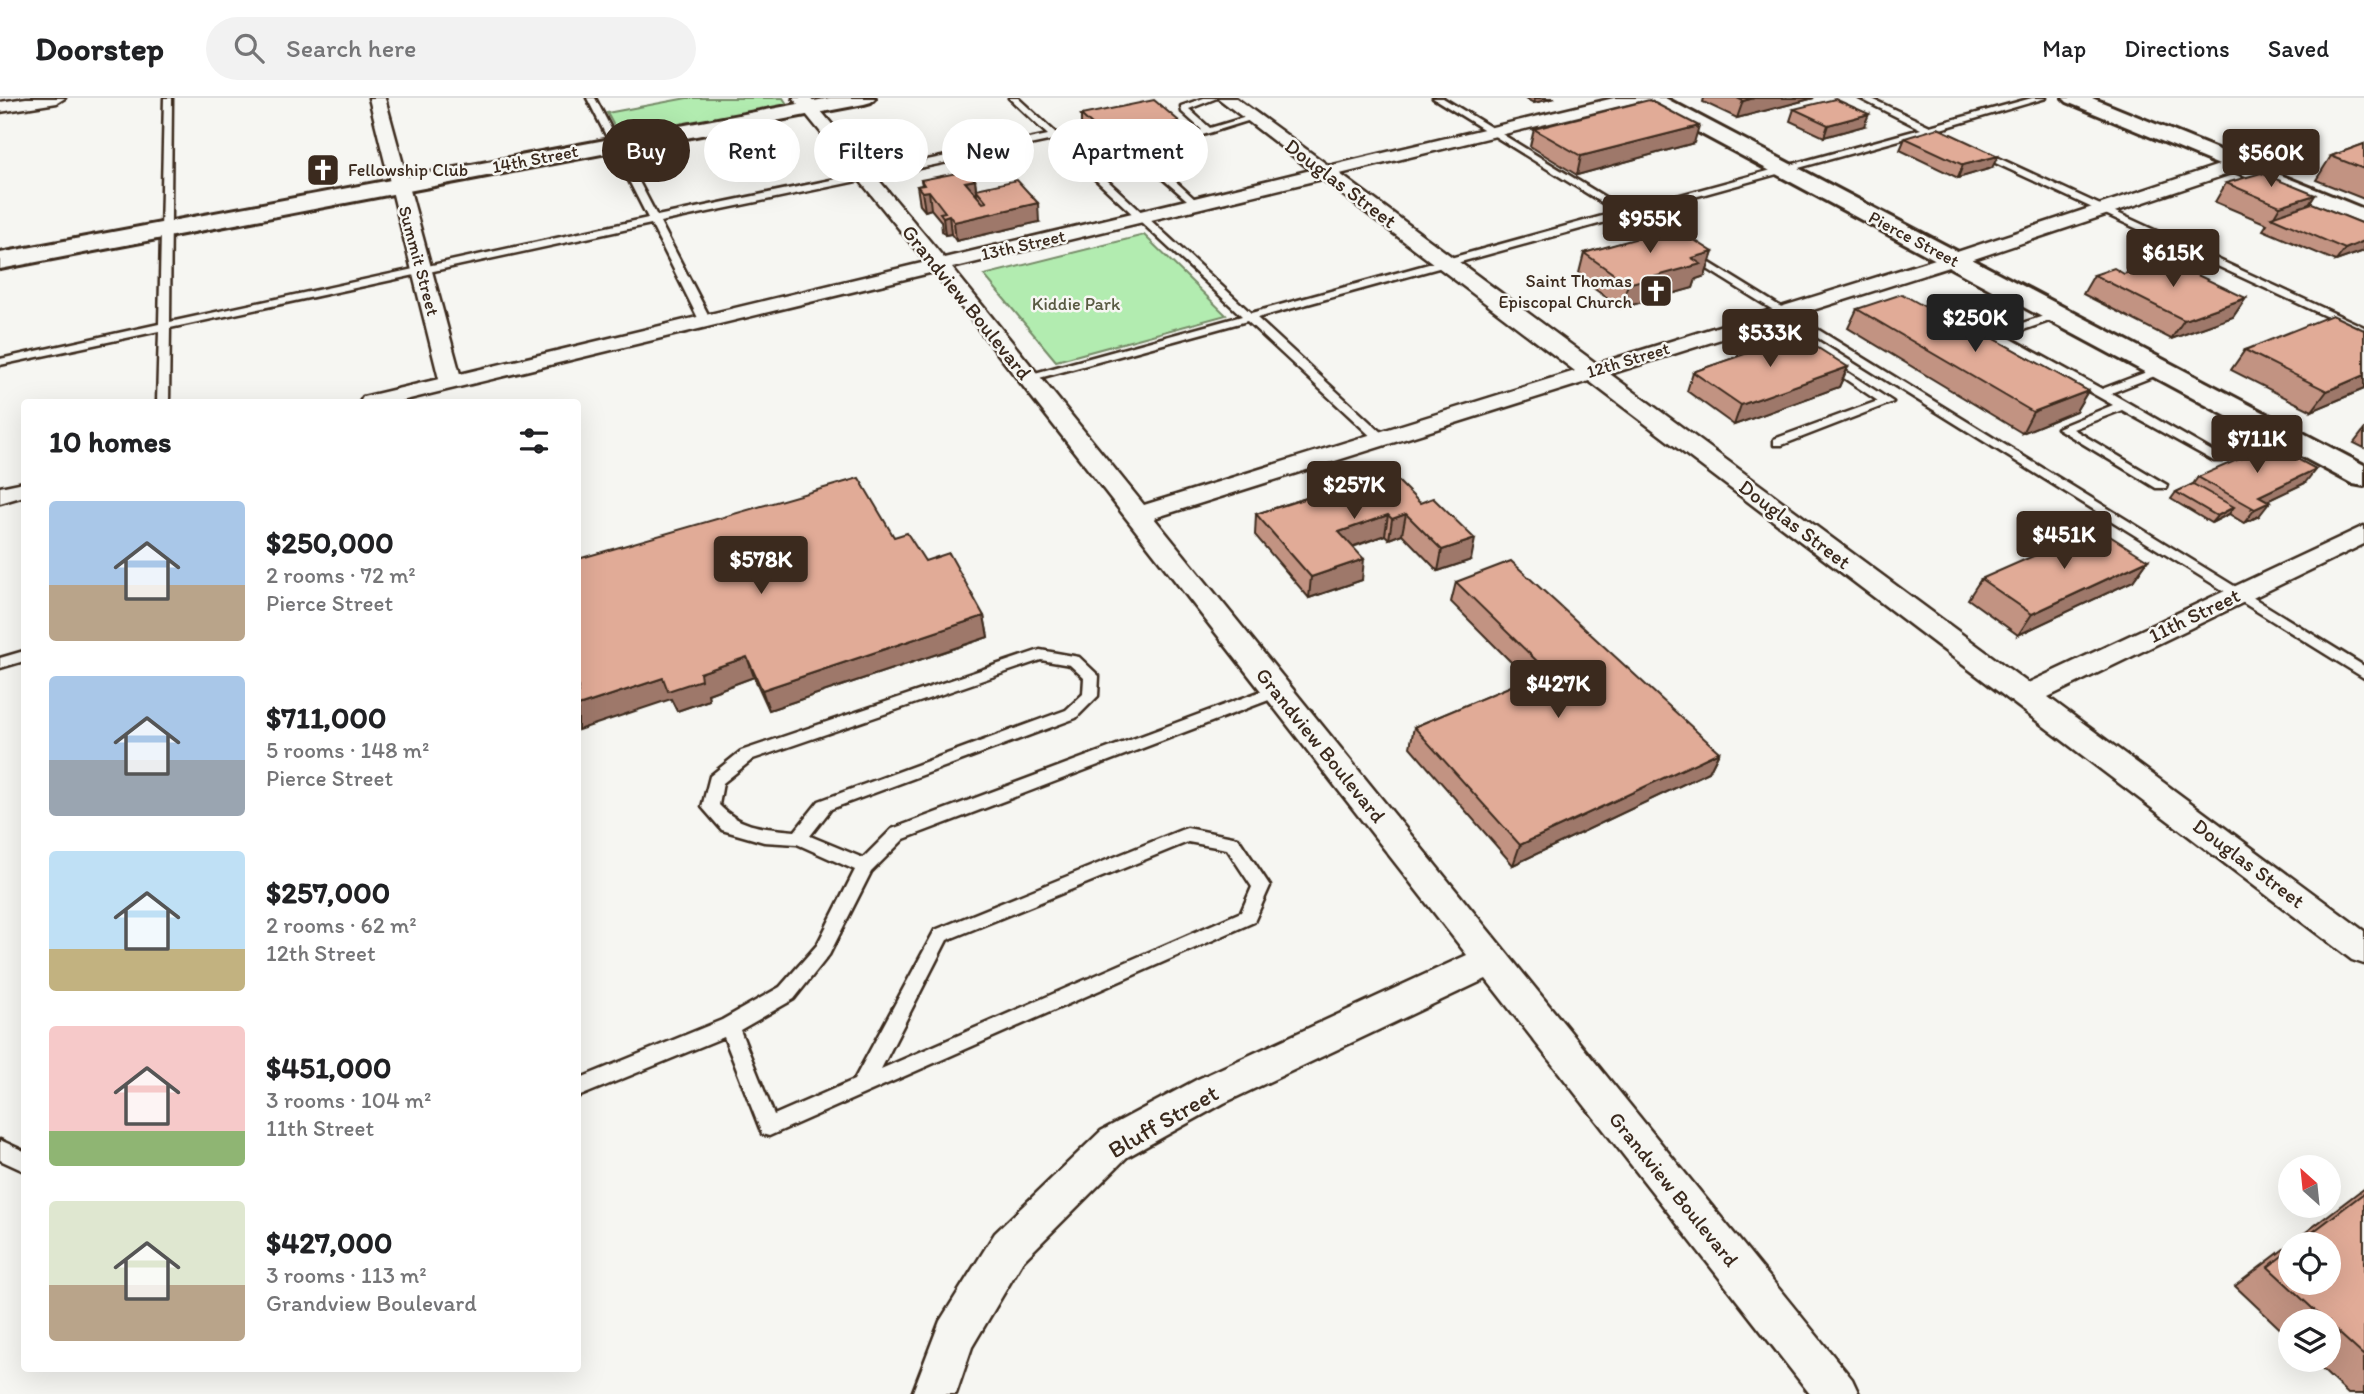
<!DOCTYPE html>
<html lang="en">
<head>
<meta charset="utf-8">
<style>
	body { margin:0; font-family:Itim,sans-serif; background:#f2f2f2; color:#202124; height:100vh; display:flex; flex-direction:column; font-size:26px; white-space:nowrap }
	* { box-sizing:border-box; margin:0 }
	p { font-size:23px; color:#757577 }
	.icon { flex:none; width:38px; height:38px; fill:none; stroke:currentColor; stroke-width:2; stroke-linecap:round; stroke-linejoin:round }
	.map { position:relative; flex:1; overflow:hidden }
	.details { position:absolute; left:21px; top:301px; width:560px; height:973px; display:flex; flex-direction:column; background:#fff; border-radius:7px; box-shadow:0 7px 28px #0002 }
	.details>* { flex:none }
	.guide { position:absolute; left:602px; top:21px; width:665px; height:63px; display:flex; gap:14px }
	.needle { width:46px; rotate:333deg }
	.controls { position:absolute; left:2278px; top:1057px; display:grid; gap:14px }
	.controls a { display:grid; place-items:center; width:63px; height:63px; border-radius:50%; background:#fff; box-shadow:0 7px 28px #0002; font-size:35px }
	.price { position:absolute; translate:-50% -60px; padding:0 16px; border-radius:7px; background:#3b2a1e; color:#fff; font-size:23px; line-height:46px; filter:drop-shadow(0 2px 4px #0008) }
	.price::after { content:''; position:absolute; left:50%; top:42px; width:21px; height:16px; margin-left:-10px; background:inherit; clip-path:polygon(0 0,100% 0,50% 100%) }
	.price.current { background:#222; color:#fff }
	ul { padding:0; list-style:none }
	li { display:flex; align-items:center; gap:21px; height:175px; padding:0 28px }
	li span { display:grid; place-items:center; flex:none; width:196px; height:140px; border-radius:7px; color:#555 }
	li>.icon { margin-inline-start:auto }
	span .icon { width:84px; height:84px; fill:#fffc; stroke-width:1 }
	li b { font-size:30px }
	h2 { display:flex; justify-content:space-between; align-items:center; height:84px; padding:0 28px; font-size:30px }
	.tag { padding:0 24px; border-radius:32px; background:#fff; box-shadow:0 7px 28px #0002; font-size:24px; line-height:63px }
	.tag.current { background:#3b2a1e; color:#fff }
	header { display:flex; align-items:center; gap:42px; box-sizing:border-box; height:98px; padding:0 35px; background:#fff; border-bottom:2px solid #e0e0e0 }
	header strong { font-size:33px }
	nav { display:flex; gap:38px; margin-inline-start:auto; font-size:24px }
	.search { width:490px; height:63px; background:#f2f2f2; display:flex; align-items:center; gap:18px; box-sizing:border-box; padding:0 24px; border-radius:38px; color:#757577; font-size:26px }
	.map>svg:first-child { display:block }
</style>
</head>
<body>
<header>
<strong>Doorstep</strong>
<div class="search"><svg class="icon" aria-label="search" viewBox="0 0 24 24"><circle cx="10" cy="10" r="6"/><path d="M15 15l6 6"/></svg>Search here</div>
<nav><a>Map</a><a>Directions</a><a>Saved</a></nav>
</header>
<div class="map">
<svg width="2364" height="1296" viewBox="0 0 2364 1296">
	<rect width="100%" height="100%" fill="#f6f6f2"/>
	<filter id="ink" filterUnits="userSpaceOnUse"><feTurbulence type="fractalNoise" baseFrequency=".0143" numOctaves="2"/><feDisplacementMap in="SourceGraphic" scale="14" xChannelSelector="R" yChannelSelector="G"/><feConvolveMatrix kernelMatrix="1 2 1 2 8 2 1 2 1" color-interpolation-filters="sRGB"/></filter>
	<g filter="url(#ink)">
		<g fill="#b2ecb0" stroke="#768b67" stroke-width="2">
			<path d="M 687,0 L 783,0 L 789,9 L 621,41 L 607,15 Z"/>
			<path d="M 1144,137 L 1226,217 L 1056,263 L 984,177 Z"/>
		</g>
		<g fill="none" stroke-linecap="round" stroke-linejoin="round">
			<defs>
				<g id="service">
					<path d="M 164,0 L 172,0 L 170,224 L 648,120 L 587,0 L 595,0 L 657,118 L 1048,37 L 1009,0 L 1018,0 L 1251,215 L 1617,114 L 1433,0 L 1443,0 L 1626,112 L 1921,31 L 1859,0 L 1870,0 L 1930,28 L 2032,0 L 2046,0 L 1937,32 L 1936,35 L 1928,34 L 1633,116 L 1671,139 L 1671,143 L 1663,143 L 1624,119 L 1257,220 L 1384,337 L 1384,343 L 1376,343 L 1247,223 L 1032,282 L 1024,282 L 1024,278 L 1242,218 L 1053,42 L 660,124 L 712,224 L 706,227 L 700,224 L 651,126 L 170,230 L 169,304 L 157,304 L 159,233 L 0,267 L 0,261 L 159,226 Z"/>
					<path d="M 1204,0 L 1217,0 L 1189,11 L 1210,30 L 1253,17 L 1257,20 L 1148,54 L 1148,58 L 1198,104 L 1198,108 L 1195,109 L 1138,59 L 1141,50 L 1202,32 L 1182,14 L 1181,8 Z"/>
					<path d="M 1979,51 L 2364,229 L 2364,236 L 1976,56 L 1974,54 Z"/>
					<path d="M 1692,154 L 2364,568 L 2364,580 L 1688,159 L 1688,155 Z"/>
					<path d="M 1939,205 L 1947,205 L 1998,233 L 2053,215 L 2061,215 L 2061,219 L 2006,238 L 2102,291 L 2157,270 L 2165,270 L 2165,274 L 2111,295 L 2224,360 L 2222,363 L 2214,363 L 2122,312 L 2073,331 L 2167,387 L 2166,390 L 2156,390 L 2057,330 L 2113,307 L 1939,209 Z"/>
					<path d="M 1756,219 L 1764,219 L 1808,248 L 1798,250 L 1756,223 Z"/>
					<path d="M 1827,261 L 1893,304 L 1782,347 L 1774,347 L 1774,341 L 1878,303 L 1823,266 L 1821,264 Z"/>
					<path d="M 1040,552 L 1079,559 L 1099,578 L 1098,598 L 1076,620 L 831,711 L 810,738 L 863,760 L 892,731 L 1272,589 L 1282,589 L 1285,593 L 1282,597 L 904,741 L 871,774 L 829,857 L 794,901 L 740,932 L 774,1017 L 854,982 L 935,832 L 1181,732 L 1187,730 L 1238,740 L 1270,788 L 1254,824 L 769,1038 L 762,1036 L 724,939 L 578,999 L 578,981 L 722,922 L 780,889 L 817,847 L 855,772 L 797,746 L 764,744 L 722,732 L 702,709 L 710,678 L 741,653 ZM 1041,562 L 1070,567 L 1084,580 L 1083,596 L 1066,612 L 819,703 L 795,733 C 764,730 741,730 719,707 L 723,685 L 753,661 ZM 1188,744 L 1227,751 L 1252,789 L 1241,814 L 881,971 L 947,842 Z"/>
					<path d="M 24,553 L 24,563 L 0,570 L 0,560 Z"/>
					<path d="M 0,1042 L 24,1053 L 24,1073 L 0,1062 Z"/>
				</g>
				<g id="minor">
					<path d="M 26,0 L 65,0 L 57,5 L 0,14 L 0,4 Z"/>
					<path d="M 369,0 L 385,0 L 460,276 L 926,164 L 793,0 L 810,0 L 944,160 L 1311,72 L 1218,0 L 1236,0 L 1329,68 L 1614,0 L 1642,0 L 1640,3 L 1340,76 L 1597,266 L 1945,158 L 2231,63 L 2243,63 L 2246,67 L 2243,71 L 1959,166 L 1610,276 L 2028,585 L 2364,428 L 2364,446 L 2048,599 L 2364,833 L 2364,866 L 2352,862 L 1589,283 L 1154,420 L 1852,1281 L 1859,1296 L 1810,1296 L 1486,881 L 1224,1005 L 1127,1059 L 1023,1163 L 972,1249 L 956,1296 L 912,1296 L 940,1223 L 995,1135 L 1101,1033 L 1198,981 L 1467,857 L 934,174 L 397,304 L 360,304 L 363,299 L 439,281 ZM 1322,81 L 1575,273 L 1144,407 L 952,170 Z"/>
					<path d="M 24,384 L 24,398 L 0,405 L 0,389 Z"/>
				</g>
				<g id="secondary">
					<path d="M 830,0 L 875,0 L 871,4 L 864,6 L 0,171 L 0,155 Z"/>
					<path d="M 1638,0 L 1665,0 L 2364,367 L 2364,388 L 2353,386 L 1642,4 Z"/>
					<path d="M 2063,0 L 2092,0 L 2364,111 L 2364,127 L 2067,4 Z"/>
				</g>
			</defs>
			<use href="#service" stroke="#3b2a1e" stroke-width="5"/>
			<use href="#minor" stroke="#3b2a1e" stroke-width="5"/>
			<use href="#secondary" stroke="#3b2a1e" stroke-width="6"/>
			<use href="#service" fill="#f6f6f2" fill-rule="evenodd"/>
			<use href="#minor" fill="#f6f6f2" fill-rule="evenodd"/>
			<use href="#secondary" fill="#f6f6f2" fill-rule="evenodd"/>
		</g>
		<g fill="#c29382" stroke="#3b2a1e" stroke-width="2" fill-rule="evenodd">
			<path d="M 1524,0 L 1555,0 L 1534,5 Z"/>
			<path d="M 1704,0 L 1814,0 L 1737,20 L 1703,4 Z"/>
			<path d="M 1794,11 L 1864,28 L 1824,39 L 1790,23 Z"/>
			<path d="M 1081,17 L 1179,23 L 1179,35 L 1108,54 L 1081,29 Z"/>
			<path d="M 1534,31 L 1694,45 L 1577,77 L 1530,48 Z"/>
			<path d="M 1905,40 L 1992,70 L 1958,80 L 1900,52 Z"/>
			<path d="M 2364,46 L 2364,101 L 2316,82 L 2331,58 Z"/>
			<path d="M 921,82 L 975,82 L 977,97 L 976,91 L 1039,124 L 956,143 L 951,136 L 945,137 L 942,133 L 941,123 L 931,111 L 925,113 L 920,107 L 917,88 L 922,87 Z"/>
			<path d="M 2226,85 L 2315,97 L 2310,105 L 2364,126 L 2364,153 L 2336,163 L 2263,132 L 2267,126 L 2215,104 Z"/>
			<path d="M 1635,135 L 1713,154 L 1705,178 L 1696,181 L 1693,190 L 1621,210 L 1578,179 L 1584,155 L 1634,142 Z"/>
			<path d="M 2124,176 L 2246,200 L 2233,219 L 2171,241 L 2083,196 L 2094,177 Z"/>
			<path d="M 1857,211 L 1963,230 L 1997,243 L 2088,293 L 2076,313 L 2022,335 L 1848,230 Z"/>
			<path d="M 2364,232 L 2364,291 L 2312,313 L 2231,272 L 2245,252 Z"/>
			<path d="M 1740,252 L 1848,269 L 1839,289 L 1734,327 L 1687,293 L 1693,274 L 1737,259 Z"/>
			<path d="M 2364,332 L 2364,350 L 2354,345 Z"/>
			<path d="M 1389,374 L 1471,462 L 1438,473 L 1402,436 L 1389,441 L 1385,437 L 1353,449 L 1362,482 L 1309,500 L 1255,437 L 1256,416 Z"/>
			<path d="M 2198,379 L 2305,385 L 2267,403 L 2259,418 L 2244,425 L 2229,416 L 2211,425 L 2171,401 L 2176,394 L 2193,386 Z"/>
			<path d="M 894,439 L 925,463 L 984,518 L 988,539 L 769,612 L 754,579 L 708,596 L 709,602 L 677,613 L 671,601 Z"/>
			<path d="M 2148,462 L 2133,483 L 2018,537 L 1968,501 L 1981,481 Z"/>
			<path d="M 1456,484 L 1719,654 L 1709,674 L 1513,767 L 1410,649 L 1414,629 L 1528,581 L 1451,504 Z"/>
			<path d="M 2364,1090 L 2364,1296 L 2348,1296 L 2312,1262 L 2329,1262 L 2329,1223 L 2291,1223 L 2291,1241 L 2235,1188 ZM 2291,1146 L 2329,1146 L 2291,1185 Z"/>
		</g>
		<g fill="#9e786a" stroke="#3b2a1e" stroke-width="2">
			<path d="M 1535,0 L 1555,0 L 1534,5 Z"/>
			<path d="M 1754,0 L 1814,0 L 1737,20 L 1743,3 Z"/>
			<path d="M 1869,16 L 1864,28 L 1824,39 L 1828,27 Z"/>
			<path d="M 1179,23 L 1179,35 L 1108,54 L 1108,42 Z"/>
			<path d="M 1699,28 L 1694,45 L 1577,77 L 1581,58 Z"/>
			<path d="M 1998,58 L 1992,70 L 1958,80 L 1963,67 Z"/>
			<path d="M 975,82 L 977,100 L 965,84 Z"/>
			<path d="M 929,93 L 931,111 L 925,113 L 922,94 Z"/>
			<path d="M 2315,97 L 2303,116 L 2273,120 L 2280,108 Z"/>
			<path d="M 1038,105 L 1039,124 L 956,143 L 954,124 Z"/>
			<path d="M 949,117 L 951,136 L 945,137 L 943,119 Z"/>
			<path d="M 2364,143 L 2364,153 L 2336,163 L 2345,151 Z"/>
			<path d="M 1713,154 L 1705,178 L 1696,181 L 1693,190 L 1621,210 L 1628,186 L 1692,160 Z"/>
			<path d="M 2246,200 L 2233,219 L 2171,241 L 2184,222 Z"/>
			<path d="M 1848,269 L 1839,289 L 1734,327 L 1741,307 Z"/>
			<path d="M 2364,277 L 2364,291 L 2312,313 L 2327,293 Z"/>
			<path d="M 2088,293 L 2076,313 L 2022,335 L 2033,314 Z"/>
			<path d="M 2316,371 L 2305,385 L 2252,410 L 2259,398 Z"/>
			<path d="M 2270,404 L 2259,418 L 2244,425 L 2255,411 Z"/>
			<path d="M 2234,409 L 2229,416 L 2211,425 L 2217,418 Z"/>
			<path d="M 1406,416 L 1402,436 L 1389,441 L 1392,421 Z"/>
			<path d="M 1388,417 L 1385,437 L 1337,454 L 1339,434 Z"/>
			<path d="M 1475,441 L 1471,462 L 1438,473 L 1442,452 Z"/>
			<path d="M 1364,461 L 1362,482 L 1309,500 L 1311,479 Z"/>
			<path d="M 2148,462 L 2133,483 L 2018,537 L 2032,516 Z"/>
			<path d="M 984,518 L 988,539 L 769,612 L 762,592 Z"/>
			<path d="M 747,559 L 754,579 L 708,596 L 709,602 L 677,613 L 671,601 L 578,632 L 578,608 L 663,580 L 700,575 Z"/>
			<path d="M 1719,654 L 1709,674 L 1513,767 L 1520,747 Z"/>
		</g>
		<g fill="#e1ab97" stroke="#3b2a1e" stroke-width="2">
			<path d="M 1737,0 L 1754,0 L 1743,3 Z"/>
			<path d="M 1835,1 L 1869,16 L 1828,27 L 1794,11 Z"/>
			<path d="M 1154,2 L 1179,23 L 1108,42 L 1081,17 Z"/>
			<path d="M 1649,2 L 1699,28 L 1581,58 L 1534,31 Z"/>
			<path d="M 1938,30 L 1998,58 L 1963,67 L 1905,40 Z"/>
			<path d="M 2364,46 L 2364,71 L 2331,58 Z"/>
			<path d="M 967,73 L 975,82 L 965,84 L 983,105 L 987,104 L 976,91 L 1017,82 L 1038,105 L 954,124 L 949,117 L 943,119 L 940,115 L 945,114 L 929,93 L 922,94 L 917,88 L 924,87 L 921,82 Z"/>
			<path d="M 2261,75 L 2315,97 L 2280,108 L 2226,85 Z"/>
			<path d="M 2312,105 L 2364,126 L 2364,143 L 2345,151 L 2271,119 Z"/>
			<path d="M 1669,126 L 1713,154 L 1692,160 L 1701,166 L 1628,186 L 1584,155 L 1642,139 L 1635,135 Z"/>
			<path d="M 2166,162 L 2246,200 L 2184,222 L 2094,177 L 2114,170 L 2124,176 Z"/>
			<path d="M 1902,196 L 1963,230 L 1974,226 L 1999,240 L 1995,241 L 2088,293 L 2033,314 L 1857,211 Z"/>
			<path d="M 2332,217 L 2364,232 L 2364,277 L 2327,293 L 2245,252 Z"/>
			<path d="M 1793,234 L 1848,269 L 1741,307 L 1693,274 L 1745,256 L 1740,252 Z"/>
			<path d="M 2271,347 L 2316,371 L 2259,398 L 2270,404 L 2255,411 L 2198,379 Z"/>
			<path d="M 1389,374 L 1420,405 L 1433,400 L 1475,441 L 1442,452 L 1406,416 L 1392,421 L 1388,417 L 1339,434 L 1364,461 L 1311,479 L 1256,416 Z"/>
			<path d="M 859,380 L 894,439 L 907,435 L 925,463 L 949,455 L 984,518 L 762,592 L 747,559 L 700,575 L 701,582 L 668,593 L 663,580 L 578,608 L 578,461 Z"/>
			<path d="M 2193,386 L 2234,409 L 2217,418 L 2176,394 Z"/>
			<path d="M 2097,430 L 2148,462 L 2032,516 L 1981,481 Z"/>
			<path d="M 1511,463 L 1719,654 L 1520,747 L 1414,629 L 1547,573 L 1456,484 Z"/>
			<path d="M 2364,1095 L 2364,1258 L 2329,1226 L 2329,1223 L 2326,1223 L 2268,1169 L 2291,1151 L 2291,1185 L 2329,1185 L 2329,1146 L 2297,1146 Z"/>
		</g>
	</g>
	<defs>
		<symbol id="church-square" viewBox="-11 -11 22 22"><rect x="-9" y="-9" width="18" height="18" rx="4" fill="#3b2a1e" stroke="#f6f6f2"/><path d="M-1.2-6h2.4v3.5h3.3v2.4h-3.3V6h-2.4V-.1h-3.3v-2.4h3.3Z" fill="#fff"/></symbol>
	</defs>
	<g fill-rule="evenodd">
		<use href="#church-square" x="304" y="53" width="38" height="38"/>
		<use href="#church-square" x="1637" y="174" width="38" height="38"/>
	</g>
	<g text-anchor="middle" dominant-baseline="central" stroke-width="5" stroke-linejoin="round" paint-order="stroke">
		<g font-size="18" fill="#3b2a1e" stroke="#f6f6f2">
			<text transform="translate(535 61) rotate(-11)">14th Street</text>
			<text transform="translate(1914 141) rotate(28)">Pierce Street</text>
			<text transform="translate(1023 147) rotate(-13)">13th Street</text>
			<text transform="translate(419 163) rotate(75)">Summit Street</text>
			<text transform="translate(1628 262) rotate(-17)">12th Street</text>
		</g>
		<g font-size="18" fill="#3b2a1e" stroke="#f6f6f2" text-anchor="start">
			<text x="348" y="72">Fellowship Club</text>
			<text x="1632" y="183" text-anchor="end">Saint Thomas<tspan x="1632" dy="21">Episcopal Church</tspan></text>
		</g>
		<g font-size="18" fill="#595a42" stroke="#f6f6f2">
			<text x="1076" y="206">Kiddie Park</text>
		</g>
		<g font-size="21" fill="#3b2a1e" stroke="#f6f6f2">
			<text transform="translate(1341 85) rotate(37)">Douglas Street</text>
			<text transform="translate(967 204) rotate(51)">Grandview Boulevard</text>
			<text transform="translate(1795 426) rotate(37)">Douglas Street</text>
			<text transform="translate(2194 517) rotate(-26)">11th Street</text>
			<text transform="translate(1321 647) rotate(51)">Grandview Boulevard</text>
			<text transform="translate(2249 765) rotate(37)">Douglas Street</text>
			<text transform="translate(1674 1091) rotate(51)">Grandview Boulevard</text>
		</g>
		<g font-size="24" fill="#3b2a1e" stroke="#f6f6f2">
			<text transform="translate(1163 1023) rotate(-30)">Bluff Street</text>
		</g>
	</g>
</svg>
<div class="controls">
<a><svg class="needle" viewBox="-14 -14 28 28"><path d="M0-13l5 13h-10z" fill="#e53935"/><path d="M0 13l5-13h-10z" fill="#757577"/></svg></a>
<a><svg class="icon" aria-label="locate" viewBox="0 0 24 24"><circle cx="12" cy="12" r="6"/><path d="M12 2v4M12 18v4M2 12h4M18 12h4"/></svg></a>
<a><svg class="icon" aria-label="layers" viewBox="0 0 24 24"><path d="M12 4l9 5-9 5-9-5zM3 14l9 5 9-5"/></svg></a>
</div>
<b class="price" style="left:2271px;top:91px">$560K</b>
<b class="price" style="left:1650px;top:157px">$955K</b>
<b class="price" style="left:2173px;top:191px">$615K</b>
<b class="price current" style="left:1975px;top:256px">$250K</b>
<b class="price" style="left:1770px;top:271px">$533K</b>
<b class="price" style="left:2257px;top:377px">$711K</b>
<b class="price" style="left:1354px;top:423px">$257K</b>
<b class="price" style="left:2064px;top:473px">$451K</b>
<b class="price" style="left:761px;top:498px">$578K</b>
<b class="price" style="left:1558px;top:622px">$427K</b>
<div class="guide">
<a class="tag current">Buy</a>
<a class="tag">Rent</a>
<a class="tag">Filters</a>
<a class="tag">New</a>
<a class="tag">Apartment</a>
</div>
<section class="details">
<h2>10 homes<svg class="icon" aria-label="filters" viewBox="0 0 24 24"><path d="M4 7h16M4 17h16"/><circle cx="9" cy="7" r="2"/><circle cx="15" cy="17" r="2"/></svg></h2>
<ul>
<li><span style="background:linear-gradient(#a9c7e8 60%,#b9a48a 0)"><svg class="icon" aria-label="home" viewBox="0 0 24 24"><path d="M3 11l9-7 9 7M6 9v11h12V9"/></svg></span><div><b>$250,000</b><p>2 rooms · 72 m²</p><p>Pierce Street</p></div></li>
<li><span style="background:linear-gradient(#a9c7e8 60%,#9aa5b1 0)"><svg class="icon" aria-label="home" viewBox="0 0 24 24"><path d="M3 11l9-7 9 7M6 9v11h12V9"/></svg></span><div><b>$711,000</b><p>5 rooms · 148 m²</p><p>Pierce Street</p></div></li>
<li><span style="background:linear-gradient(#bfe0f5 70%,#c2b280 0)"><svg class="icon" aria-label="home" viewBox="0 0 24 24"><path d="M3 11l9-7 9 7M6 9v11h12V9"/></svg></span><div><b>$257,000</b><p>2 rooms · 62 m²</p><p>12th Street</p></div></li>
<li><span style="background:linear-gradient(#f6c9c9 75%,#8fb573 0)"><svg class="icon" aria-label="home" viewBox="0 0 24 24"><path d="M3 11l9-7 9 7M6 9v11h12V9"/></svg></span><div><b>$451,000</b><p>3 rooms · 104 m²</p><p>11th Street</p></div></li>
<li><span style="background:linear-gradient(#dfe7d0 60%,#b9a48a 0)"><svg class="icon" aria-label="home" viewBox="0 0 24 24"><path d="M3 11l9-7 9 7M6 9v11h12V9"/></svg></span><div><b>$427,000</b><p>3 rooms · 113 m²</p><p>Grandview Boulevard</p></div></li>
</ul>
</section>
</div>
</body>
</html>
